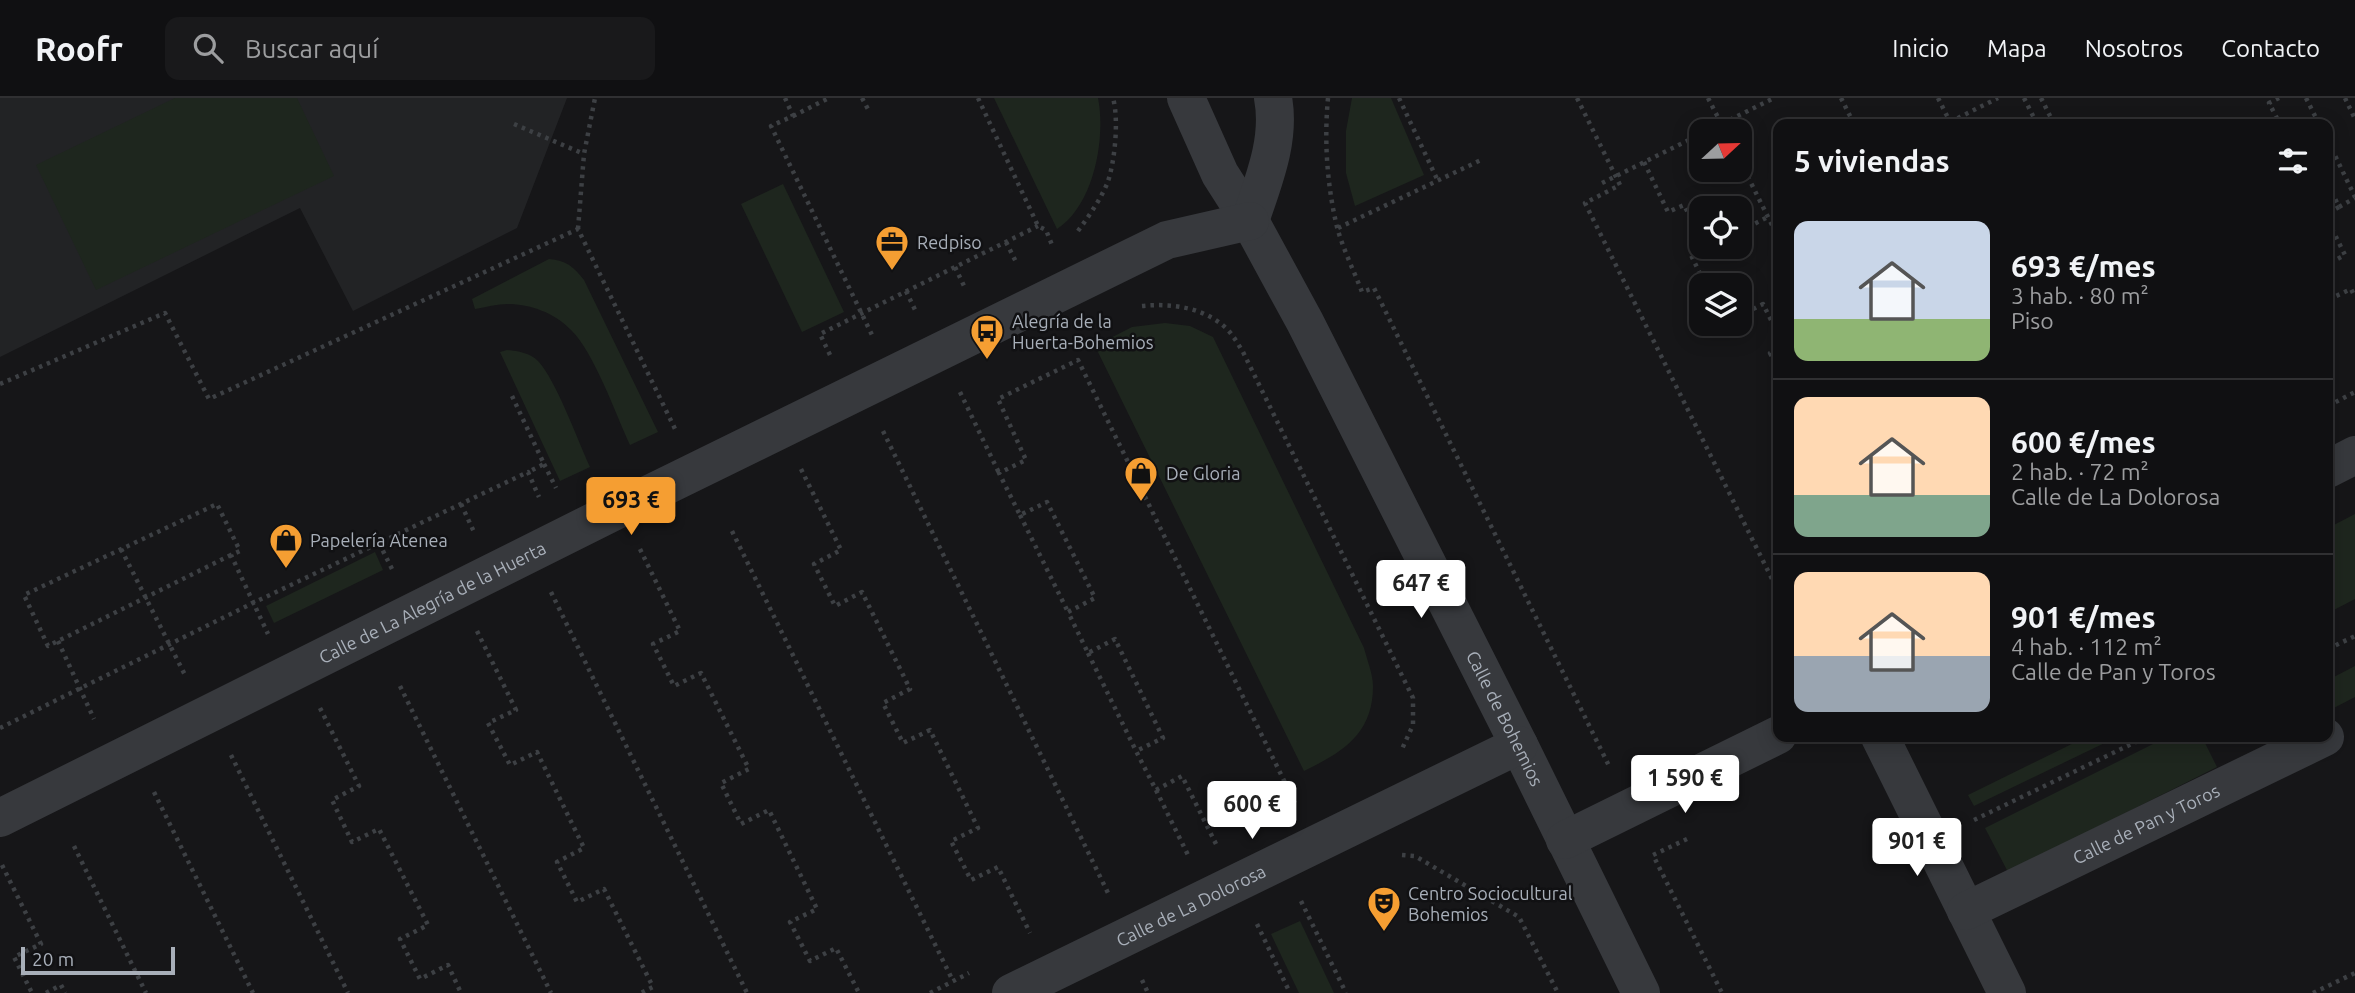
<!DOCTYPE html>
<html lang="es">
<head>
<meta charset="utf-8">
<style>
	body { margin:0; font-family:Ubuntu,sans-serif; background:#19191b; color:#f1f3f6; height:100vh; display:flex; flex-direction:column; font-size:26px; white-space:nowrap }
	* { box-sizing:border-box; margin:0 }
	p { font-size:23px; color:#9c9d9f }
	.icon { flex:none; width:38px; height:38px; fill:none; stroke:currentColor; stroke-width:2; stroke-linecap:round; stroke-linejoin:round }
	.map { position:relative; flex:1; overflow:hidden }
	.details { position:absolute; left:1773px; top:21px; width:560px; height:623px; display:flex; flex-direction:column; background:#101012; border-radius:14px; box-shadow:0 4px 18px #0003,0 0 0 2px #303032 }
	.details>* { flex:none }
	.needle { width:46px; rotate:68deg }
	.tools { position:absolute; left:1689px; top:21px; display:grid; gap:14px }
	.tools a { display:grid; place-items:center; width:63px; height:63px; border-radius:14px; background:#101012; box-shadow:0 4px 18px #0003,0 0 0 2px #303032; font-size:35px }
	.scale { position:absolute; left:21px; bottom:18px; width:154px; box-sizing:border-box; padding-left:7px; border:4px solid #a8afb9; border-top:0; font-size:19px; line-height:24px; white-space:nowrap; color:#a8afb9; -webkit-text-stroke:5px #111113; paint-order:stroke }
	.price { position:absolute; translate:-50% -60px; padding:0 16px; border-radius:7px; background:#fff; color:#222; font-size:23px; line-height:46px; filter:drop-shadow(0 2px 4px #0008) }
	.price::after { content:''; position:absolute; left:50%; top:42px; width:21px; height:16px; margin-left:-10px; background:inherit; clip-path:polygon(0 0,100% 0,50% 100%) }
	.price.active { background:#f59e32; color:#111 }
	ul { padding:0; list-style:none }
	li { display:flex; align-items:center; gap:21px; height:175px; padding:0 21px }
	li+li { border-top:2px solid #303032 }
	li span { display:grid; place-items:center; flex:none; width:196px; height:140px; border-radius:14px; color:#555 }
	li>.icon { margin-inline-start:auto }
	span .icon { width:84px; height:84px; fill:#fffc; stroke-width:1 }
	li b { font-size:30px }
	h2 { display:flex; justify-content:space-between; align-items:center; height:84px; padding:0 21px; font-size:30px }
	header { display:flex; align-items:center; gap:42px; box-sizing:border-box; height:98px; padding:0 35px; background:#101012; border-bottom:2px solid #303032 }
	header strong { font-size:33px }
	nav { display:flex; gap:38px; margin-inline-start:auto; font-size:24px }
	.search { width:490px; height:63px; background:#19191b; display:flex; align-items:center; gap:18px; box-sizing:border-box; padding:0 24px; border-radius:14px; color:#9c9d9f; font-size:26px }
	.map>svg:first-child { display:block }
</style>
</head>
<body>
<header>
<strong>Roofr</strong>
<div class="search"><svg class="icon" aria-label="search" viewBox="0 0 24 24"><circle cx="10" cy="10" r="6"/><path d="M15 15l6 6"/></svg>Buscar aquí</div>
<nav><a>Inicio</a><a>Mapa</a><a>Nosotros</a><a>Contacto</a></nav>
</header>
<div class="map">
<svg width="2355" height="895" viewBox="0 0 2355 895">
	<rect width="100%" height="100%" fill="#161618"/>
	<path fill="#222325" d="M 0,0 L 567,0 L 517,130 L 353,213 L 300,110 L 0,259 Z"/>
	<g fill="#1e261e">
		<path d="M 175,0 L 297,0 L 334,78 L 96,192 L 36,67 Z"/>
		<path d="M 994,0 L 1098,0 C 1106,40 1094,107 1057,131 Z"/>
		<path d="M 1352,0 L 1391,0 L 1424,77 L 1355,108 L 1346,75 L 1346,33 Z"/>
		<path d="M 783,86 L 844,214 L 802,234 L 741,106 Z"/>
		<path d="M 549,161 C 566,162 574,169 584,182 L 658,334 L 630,347 C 616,317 594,254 571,232 C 555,215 530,206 508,206 C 497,206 486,209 475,211 L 472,201 Z"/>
		<path d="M 1165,225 L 1190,228 L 1213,239 L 1364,550 C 1367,562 1373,576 1373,588 C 1373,636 1343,654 1304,673 L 1095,248 L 1132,229 Z"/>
		<path d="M 507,252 C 517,253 530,255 538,263 C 556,282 578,343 590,369 L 560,383 L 500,254 Z"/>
		<path d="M 2355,416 L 2355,501 L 2328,515 L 2328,430 Z"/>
		<path d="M 375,454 L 383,472 L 274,525 L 266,508 Z"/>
		<path d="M 2355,568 L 2355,599 L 2328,613 L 2328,582 Z"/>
		<path d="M 2081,639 L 2117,639 L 1974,708 L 1968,697 L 2082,641 Z"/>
		<path d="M 2167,639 L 2202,639 L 2217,669 L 2008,774 L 1985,730 Z"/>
		<path d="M 1300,823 L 1334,895 L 1299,895 L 1271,836 Z"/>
	</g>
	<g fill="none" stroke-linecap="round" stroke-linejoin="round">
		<g stroke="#3d4044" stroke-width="4.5" stroke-dasharray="3.5 5" stroke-linecap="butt">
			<path d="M 785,0 L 793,18 L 771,28 L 872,237"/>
			<path d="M 862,0 L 869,13"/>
			<path d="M 978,0 L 1038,128 L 1046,132 L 1052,147"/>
			<path d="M 1328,0 C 1324,43 1327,87 1337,129 C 1343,151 1354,173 1362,194 L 1374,190 L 1610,670"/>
			<path d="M 1399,0 L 1437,81"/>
			<path d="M 1577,0 L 1620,87 L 1585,105 L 1778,493"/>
			<path d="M 1708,0 L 1725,33"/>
			<path d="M 1841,0 L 1854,26"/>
			<path d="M 1938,0 L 1950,24 L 1946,26"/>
			<path d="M 2024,0 L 2037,26"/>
			<path d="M 2041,0 L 2054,26"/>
			<path d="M 2279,0 L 2269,5 L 2280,26"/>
			<path d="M 2306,0 L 2319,26"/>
			<path d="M 2345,0 L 2355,21"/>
			<path d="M 793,18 L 829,0"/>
			<path d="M 1950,24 L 1998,0"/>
			<path d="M 514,26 L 584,56"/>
			<path d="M 1707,33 L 1774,0"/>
			<path d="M 2328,43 L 2355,99"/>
			<path d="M 1740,63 L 1778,139"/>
			<path d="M 1644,64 L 1668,114 L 1684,107 L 1701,140"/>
			<path d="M 1602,85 L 1701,36"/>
			<path d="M 2328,86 L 2339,109 L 2328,115"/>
			<path d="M 2339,109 L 2355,100"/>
			<path d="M 2328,123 L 2345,157 L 2328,166"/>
			<path d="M 1338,130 L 1481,62"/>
			<path d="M 578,131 L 584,56 L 595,0"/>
			<path d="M 1078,133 C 1089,118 1100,102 1107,86 C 1115,65 1119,21 1113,0"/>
			<path d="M 1740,133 L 1768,119"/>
			<path d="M 1006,144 L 1016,164"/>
			<path d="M 1705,149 L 1691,157 L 1705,186 L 1729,174 L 1736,187"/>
			<path d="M 955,169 L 965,190"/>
			<path d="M 2328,186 L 2334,199 L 2351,191 L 2355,199"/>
			<path d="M 906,193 L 917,216"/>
			<path d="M 1740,194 L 1749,213 L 1763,206 L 1778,236"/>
			<path d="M 1142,208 C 1171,205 1204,209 1227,231 C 1233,237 1238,246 1243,254 L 1413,600 L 1413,627 L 1402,651"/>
			<path d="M 1778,252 L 1770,255 L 1778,271"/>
			<path d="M 830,257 L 820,236 L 1038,128"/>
			<path d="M 0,286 L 165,215 L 209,301 L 578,131 L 676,333"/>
			<path d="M 960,294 L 999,375"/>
			<path d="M 512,298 L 544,366 L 528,374"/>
			<path d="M 2328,308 L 2355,294"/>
			<path d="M 883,333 L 1109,797"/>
			<path d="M 544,366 L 556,390"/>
			<path d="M 801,371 L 841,452 L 814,466 L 835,508 L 862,494 L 910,591 L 883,605 L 903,645 L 930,632 L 978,730 L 951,743 L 971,782 L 998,769 L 1030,835"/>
			<path d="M 461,406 L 474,434"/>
			<path d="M 1020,417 L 1068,514"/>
			<path d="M 732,433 L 953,883"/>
			<path d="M 379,445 L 393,473"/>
			<path d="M 121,451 L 185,577"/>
			<path d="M 640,451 L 680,533 L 653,546 L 674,588 L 701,575 L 749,671 L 721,685 L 741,726 L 769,712 L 817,811 L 790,824 L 810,863 L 836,850 L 859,895"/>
			<path d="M 231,457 L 48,548 L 24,497 L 217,406 L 240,453 L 231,457 L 268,536"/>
			<path d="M 551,494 L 747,895"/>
			<path d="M 477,533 L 516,612 L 488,625 L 510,667 L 537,654 L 584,750 L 557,764 L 577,804 L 604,791 L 653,889 L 641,895"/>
			<path d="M 58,543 L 94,621"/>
			<path d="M 2328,551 L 2355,538"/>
			<path d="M 1088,555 L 1136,653"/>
			<path d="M 400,588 L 551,895"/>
			<path d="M 320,610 L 359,688 L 332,702 L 352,744 L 379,731 L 428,827 L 400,841 L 420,881 L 448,867 L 461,895"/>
			<path d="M 0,630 L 253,505 L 528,374 L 539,399"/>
			<path d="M 231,657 L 348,895"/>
			<path d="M 1156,692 L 1188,757"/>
			<path d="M 154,694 L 253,895"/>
			<path d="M 1974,722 L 2146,639"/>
			<path d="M 1687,741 L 1653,757 L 1722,895"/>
			<path d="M 1216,746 L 1182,678 L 1156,692 L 1136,653 L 1163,640 L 1115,541 L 1088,555 L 1068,514 L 1095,500 L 1047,404 L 1020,417 L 999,375 L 1026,362 L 998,301 L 1078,262 L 1295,705"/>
			<path d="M 74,748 L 146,895"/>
			<path d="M 1402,757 L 1415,758 L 1519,819 L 1558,895"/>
			<path d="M 2,767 L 41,846 L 14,859 L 32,895"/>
			<path d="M 1301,803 L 1346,895"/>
			<path d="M 1257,826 L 1290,895"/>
			<path d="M 1142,882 L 1148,895"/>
			<path d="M 46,895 L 61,887 L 65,895"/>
			<path d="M 930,895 L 969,875"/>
			<path d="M 2313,895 L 2355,875"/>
		</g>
		<g stroke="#37393d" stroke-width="38">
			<path id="s1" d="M 1186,0 L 1220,76 L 1250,123 L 1305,224 L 1519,647 L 1641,895"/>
			<path d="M 1250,123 C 1263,84 1281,42 1273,0"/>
			<path d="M 2328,371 L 2355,357"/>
			<path d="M 1880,639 L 2007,895"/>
			<path id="s2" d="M 0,720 L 631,405 L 1167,142 L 1250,123"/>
			<path d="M 1565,742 L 1778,637"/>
			<path id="s3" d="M 1966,813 L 2325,639"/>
			<path id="s4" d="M 1011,895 L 1519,647"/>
		</g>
	</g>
	<defs>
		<symbol id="office-pin" viewBox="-11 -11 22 30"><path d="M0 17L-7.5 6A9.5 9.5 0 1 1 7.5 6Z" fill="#f59e32" stroke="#111113"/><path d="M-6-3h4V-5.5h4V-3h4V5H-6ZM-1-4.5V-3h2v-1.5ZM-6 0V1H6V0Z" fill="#111"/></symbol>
		<symbol id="bus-pin" viewBox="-11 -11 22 30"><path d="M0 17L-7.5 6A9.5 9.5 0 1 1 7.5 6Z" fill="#f59e32" stroke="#111113"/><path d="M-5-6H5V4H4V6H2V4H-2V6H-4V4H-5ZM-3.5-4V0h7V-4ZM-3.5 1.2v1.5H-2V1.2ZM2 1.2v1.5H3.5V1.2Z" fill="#111"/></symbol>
		<symbol id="shop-pin" viewBox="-11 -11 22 30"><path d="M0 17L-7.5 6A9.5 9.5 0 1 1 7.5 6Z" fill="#f59e32" stroke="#111113"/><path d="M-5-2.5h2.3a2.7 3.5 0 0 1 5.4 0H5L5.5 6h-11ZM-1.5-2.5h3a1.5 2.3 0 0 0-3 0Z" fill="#111"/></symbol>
		<symbol id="theatre-pin" viewBox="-11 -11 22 30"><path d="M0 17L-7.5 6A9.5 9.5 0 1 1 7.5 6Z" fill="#f59e32" stroke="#111113"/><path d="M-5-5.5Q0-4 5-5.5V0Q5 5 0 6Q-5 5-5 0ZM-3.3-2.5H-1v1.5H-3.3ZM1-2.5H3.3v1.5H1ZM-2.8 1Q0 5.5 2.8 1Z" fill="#111"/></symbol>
	</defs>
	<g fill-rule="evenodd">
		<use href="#office-pin" x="873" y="125" width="38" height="52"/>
		<use href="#bus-pin" x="968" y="214" width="38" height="52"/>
		<use href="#shop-pin" x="1122" y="356" width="38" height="52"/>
		<use href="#shop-pin" x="267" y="423" width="38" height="52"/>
		<use href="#theatre-pin" x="1365" y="786" width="38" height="52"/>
	</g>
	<g text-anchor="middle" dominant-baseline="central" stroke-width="5" stroke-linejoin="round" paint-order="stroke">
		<g font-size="18" fill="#a8afb9" stroke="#111113" text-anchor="start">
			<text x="917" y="144">Redpiso</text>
			<text x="1012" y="223">Alegría de la<tspan x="1012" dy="21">Huerta-Bohemios</tspan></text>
			<text x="1166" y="375">De Gloria</text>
			<text x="310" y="442">Papelería Atenea</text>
			<text x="1408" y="795">Centro Sociocultural<tspan x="1408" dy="21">Bohemios</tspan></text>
		</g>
		<g font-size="18" fill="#a8afb9" stroke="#111113">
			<text stroke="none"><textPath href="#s2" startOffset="483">Calle de La Alegría de la Huerta</textPath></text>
			<text stroke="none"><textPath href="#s1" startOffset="698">Calle de Bohemios</textPath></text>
			<text stroke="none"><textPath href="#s3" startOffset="200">Calle de Pan y Toros</textPath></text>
			<text stroke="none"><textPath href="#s4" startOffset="200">Calle de La Dolorosa</textPath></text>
		</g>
	</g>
</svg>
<div class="tools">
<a><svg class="needle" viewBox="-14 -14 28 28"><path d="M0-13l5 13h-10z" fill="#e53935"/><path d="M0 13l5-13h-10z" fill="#9c9d9f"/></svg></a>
<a><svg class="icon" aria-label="locate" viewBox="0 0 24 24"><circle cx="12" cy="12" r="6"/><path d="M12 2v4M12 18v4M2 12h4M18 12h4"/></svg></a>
<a><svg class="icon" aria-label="layers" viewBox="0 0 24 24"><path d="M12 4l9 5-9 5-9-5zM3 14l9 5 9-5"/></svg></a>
</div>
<div class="scale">20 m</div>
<b class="price active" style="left:631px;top:439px">693 €</b>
<b class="price" style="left:1421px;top:522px">647 €</b>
<b class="price" style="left:1685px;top:717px">1 590 €</b>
<b class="price" style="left:1252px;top:743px">600 €</b>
<b class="price" style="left:1917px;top:780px">901 €</b>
<section class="details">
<h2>5 viviendas<svg class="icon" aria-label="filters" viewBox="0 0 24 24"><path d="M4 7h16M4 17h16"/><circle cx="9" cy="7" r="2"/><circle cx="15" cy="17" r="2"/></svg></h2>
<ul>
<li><span style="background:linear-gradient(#c9d6e8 70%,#8fb573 0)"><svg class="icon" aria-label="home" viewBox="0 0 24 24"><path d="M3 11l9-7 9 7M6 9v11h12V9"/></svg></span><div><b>693 €/mes</b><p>3 hab. · 80 m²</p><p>Piso</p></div></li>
<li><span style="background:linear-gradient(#ffd9b3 70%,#7fa58c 0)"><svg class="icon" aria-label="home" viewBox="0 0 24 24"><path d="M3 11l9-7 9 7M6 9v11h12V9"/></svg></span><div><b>600 €/mes</b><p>2 hab. · 72 m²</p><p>Calle de La Dolorosa</p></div></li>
<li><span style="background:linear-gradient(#ffd9b3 60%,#9aa5b1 0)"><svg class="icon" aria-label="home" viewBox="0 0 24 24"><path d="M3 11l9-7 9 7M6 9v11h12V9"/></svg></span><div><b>901 €/mes</b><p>4 hab. · 112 m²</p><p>Calle de Pan y Toros</p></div></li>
</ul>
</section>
</div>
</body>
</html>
